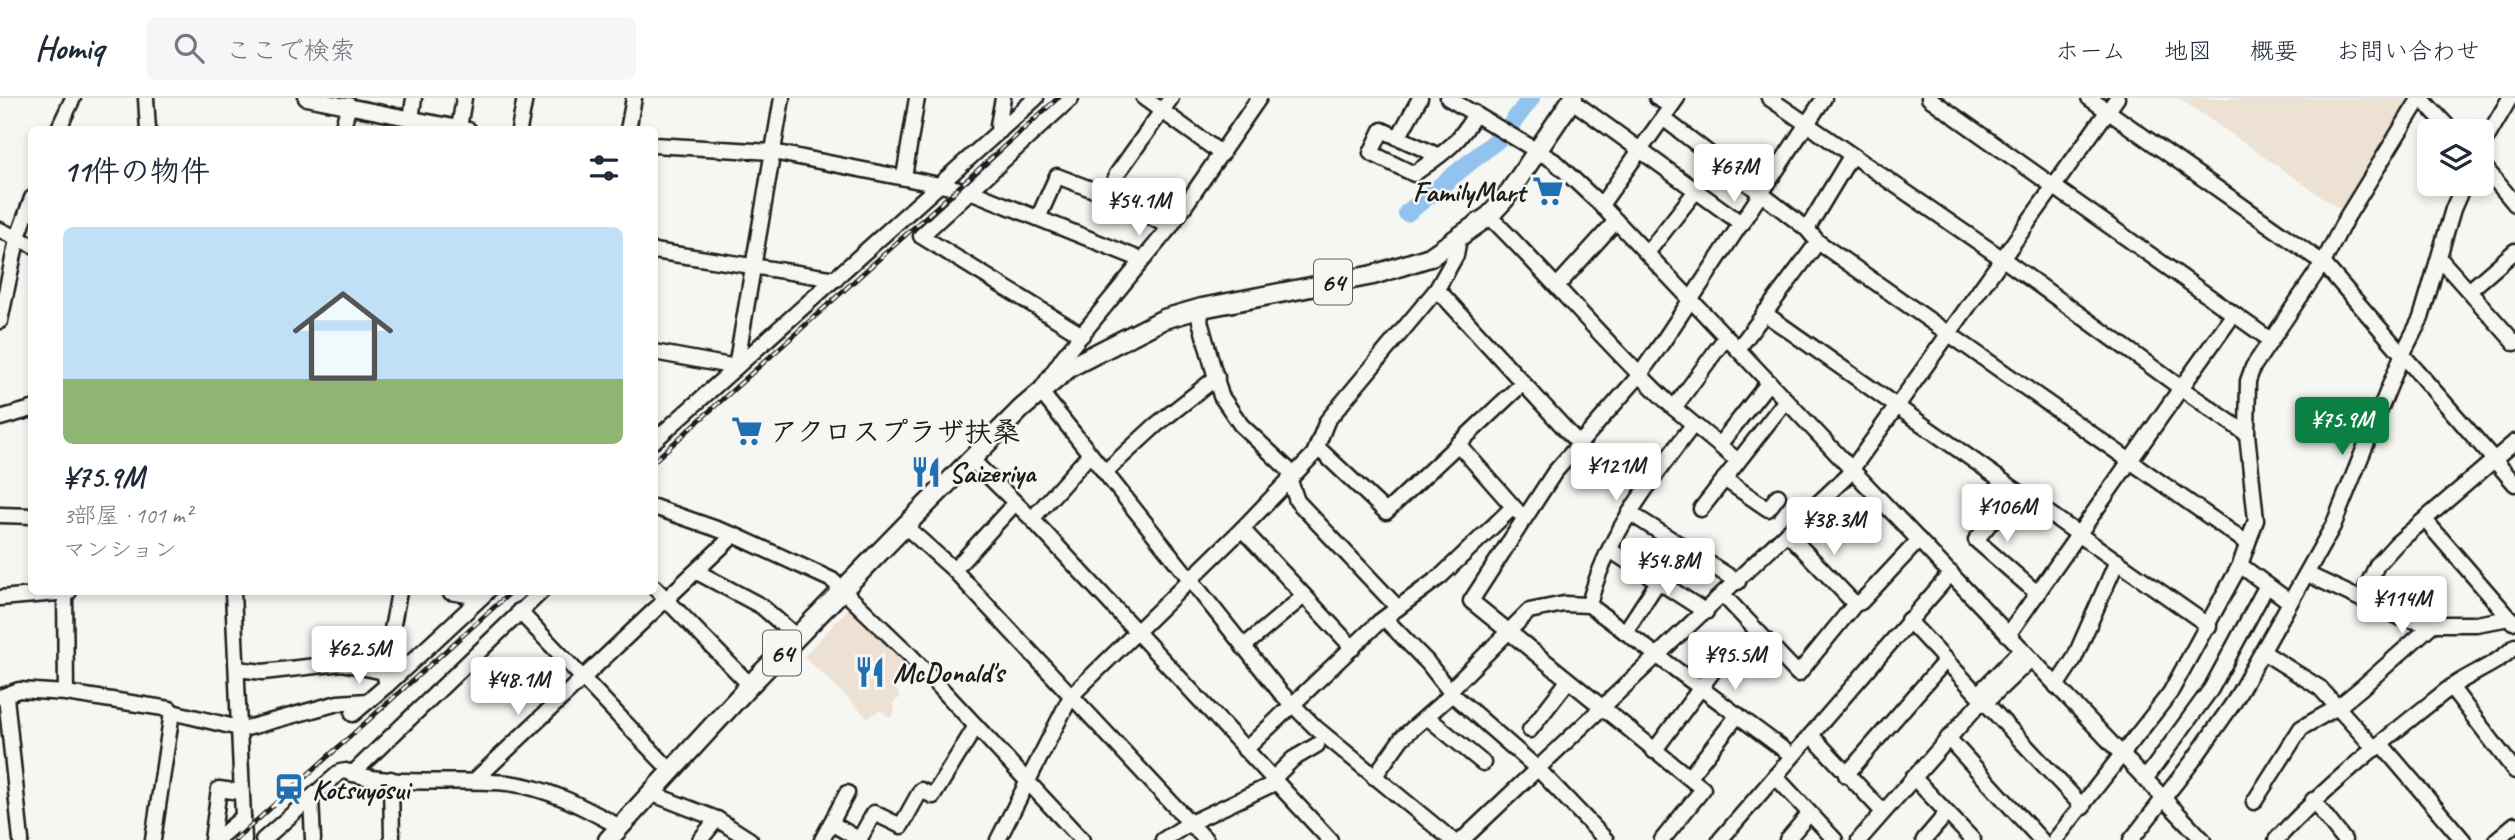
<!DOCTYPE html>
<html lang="ja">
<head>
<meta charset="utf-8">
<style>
	body { margin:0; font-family:Caveat,"Klee One",sans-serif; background:#f6f6f7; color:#1f2937; height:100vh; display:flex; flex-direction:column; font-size:26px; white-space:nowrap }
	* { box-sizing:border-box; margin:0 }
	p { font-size:23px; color:#747a83 }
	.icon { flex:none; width:38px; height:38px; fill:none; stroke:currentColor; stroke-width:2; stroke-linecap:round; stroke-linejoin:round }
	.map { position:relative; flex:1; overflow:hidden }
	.sheet { position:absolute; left:28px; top:28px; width:630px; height:469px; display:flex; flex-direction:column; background:#fff; border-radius:10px; box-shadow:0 4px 10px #0003 }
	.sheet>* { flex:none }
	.controls { position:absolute; left:2417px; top:21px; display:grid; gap:14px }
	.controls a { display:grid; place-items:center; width:77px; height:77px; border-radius:10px; background:#fff; box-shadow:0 4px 10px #0003; font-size:35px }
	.price { position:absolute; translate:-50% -60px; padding:0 16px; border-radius:7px; background:#fff; color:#222; font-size:23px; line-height:46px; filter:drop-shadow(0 2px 4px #0008) }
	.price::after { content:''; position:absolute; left:50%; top:42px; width:21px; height:16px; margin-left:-10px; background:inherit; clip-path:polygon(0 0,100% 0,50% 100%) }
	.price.selected { background:#0b8043; color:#fff }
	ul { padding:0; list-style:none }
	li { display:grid; align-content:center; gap:14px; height:371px; padding:0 35px }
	li span { display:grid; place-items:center; height:217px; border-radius:10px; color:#555 }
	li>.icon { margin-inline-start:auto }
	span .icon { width:126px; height:126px; fill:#fffc; stroke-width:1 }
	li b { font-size:30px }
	h2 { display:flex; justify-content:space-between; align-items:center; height:84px; padding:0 35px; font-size:30px }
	header { display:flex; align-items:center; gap:42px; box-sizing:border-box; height:98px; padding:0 35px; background:#fff; border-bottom:2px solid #e0e1e3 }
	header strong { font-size:33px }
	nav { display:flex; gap:38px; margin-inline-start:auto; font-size:24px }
	.search { width:490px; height:63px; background:#f6f6f7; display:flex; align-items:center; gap:18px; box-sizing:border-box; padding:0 24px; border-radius:10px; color:#747a83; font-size:26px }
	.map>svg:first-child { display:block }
</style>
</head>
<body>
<header>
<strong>Homiq</strong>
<div class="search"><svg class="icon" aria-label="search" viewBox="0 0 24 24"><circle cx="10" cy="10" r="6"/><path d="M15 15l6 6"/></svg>ここで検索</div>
<nav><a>ホーム</a><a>地図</a><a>概要</a><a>お問い合わせ</a></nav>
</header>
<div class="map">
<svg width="2515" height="742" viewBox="0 0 2515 742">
	<rect width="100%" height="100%" fill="#f6f6f2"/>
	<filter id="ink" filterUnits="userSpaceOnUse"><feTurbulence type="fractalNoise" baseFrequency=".0143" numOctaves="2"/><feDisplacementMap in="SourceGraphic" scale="14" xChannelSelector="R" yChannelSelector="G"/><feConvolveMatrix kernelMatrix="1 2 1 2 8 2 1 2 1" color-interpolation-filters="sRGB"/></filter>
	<g filter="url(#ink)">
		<g fill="#ede1d3">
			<path d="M 2179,0 L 2413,0 L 2344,114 Z"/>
			<path d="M 356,18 L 408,31 L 352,31 Z"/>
			<path d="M 848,511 L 906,565 L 892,583 L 900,599 L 892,606 L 895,612 L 891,620 L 880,612 L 868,620 L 804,558 Z"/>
		</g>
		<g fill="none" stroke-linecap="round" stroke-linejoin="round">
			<g stroke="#92c2ee" stroke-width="18">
				<path d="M 1513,24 L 1531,0"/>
				<path d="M 1407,115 L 1501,39"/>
			</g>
			<defs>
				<g id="minor">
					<path d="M 146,0 L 148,32"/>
					<path d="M 306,0 L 469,32"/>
					<path d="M 1071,0 L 921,138 L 1082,237"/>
					<path d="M 1144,0 L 1222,56"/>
					<path d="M 1259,0 L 1170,129 L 1064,258 L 1040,293 L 1280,594 L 1316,630 L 1452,742"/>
					<path d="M 1448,0 L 1554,63 L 1601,107 L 2203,742"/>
					<path d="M 1657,0 L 1671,8"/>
					<path d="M 1769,0 L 2003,161 L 2181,290 L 2008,537"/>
					<path d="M 1929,0 L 2269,241"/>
					<path d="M 2089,0 L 2323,165 L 2515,386"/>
					<path d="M 2421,0 L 2452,33"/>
					<path d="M 1571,2 L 1742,126"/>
					<path d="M 1663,20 L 1807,131 L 1818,144 L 2247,445"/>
					<path d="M 411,22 L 414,0"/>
					<path d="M 459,30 L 464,0"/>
					<path d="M 58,32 L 73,0"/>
					<path d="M 342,32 L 349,7"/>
					<path d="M 519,32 L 525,0"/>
					<path d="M 628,32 L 634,0"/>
					<path d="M 1000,33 L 998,27 L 1003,0"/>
					<path d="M 1398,40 L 1420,0"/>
					<path d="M 654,47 L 773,54 L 970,93 L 1142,162"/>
					<path d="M 2482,48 L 2510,0"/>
					<path d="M 1439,58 L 1382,32 L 1371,55 L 1414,76 C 1440,57 1460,46 1475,15"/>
					<path d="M 2482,66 L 2515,106"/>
					<path d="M 904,79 L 917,0"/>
					<path d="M 1109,98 L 1117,76 L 1171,0"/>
					<path d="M 1601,107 L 1677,0"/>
					<path d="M 1039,118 L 1057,78 L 1109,98 L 1170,129"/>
					<path d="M 1489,118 C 1553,181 1609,250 1674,310 L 1726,239"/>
					<path d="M 1807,131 L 1851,58"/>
					<path d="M 0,132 L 32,147"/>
					<path d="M 654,153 L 836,181"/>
					<path d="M 1647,155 L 1695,94"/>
					<path d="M 2440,161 L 2515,245"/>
					<path d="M 1558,187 L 1616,123"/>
					<path d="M 1437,191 L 1579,346"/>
					<path d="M 2470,192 L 2515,153"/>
					<path d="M 1202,210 L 1200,223 L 1221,298 L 1241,327 L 1293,376"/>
					<path d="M 1764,215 L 2209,528"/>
					<path d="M 2233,217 L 2181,290 L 2247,336"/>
					<path d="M 0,223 L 17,142 L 32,100"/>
					<path d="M 1738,251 L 1818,144"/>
					<path d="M 654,254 L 736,269"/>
					<path d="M 736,269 L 782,0"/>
					<path d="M 1674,310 L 1738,363"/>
					<path d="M 0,320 L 32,311"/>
					<path d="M 654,343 L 1036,0"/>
					<path d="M 1458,346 L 1518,414"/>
					<path d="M 1719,347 L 1769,284"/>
					<path d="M 1317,349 L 1386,414 L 1523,285"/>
					<path d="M 971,361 L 1032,421 L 1330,742"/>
					<path d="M 1105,374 L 1156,327 L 1217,279"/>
					<path d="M 1289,380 L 1297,403 L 1398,510"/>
					<path d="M 1724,381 L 1768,411 L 1778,398"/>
					<path d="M 2017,393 L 1976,442 L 2038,496"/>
					<path d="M 654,409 L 734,437 L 832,482 L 909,556 L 1082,742"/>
					<path d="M 1701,411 L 1786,302"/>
					<path d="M 1630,415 L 1738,484"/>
					<path d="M 0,417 L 32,418"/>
					<path d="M 1032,421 L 1090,356"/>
					<path d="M 2425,422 L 2513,524"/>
					<path d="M 905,428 L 954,472 L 1206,742"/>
					<path d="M 1242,431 L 1353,550"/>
					<path d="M 1788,436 L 1855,506"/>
					<path d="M 1610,452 L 1706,514"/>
					<path d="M 2240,467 L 2290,504"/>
					<path d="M 954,472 L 1015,405"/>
					<path d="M 697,474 L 761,508 L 797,539"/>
					<path d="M 2307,476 L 2401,520 L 2433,526 L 2476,526 L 2510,520"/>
					<path d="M 654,489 L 750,587"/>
					<path d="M 233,494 L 244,742"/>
					<path d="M 399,494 L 384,574 L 387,587 L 487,494"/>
					<path d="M 450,494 L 480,499"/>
					<path d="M 65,495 L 66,595"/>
					<path d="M 1724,498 L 1798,576 L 1855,506 L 1861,504 L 1919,442"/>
					<path d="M 2362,499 L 2377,467 L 2396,446 L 2515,344"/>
					<path d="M 0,500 L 69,494"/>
					<path d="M 1589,507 C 1605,440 1651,382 1693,327"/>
					<path d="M 519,513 L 671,673"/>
					<path d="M 1385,521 L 1427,564 L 1452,596 L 1539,672 L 1606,742"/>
					<path d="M 1908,522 L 2083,709"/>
					<path d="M 1625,534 L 1682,447"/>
					<path d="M 1243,549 L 1304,498"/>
					<path d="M 2263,554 L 2320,590 L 2375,651"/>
					<path d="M 237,571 L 263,574 L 342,565 L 384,574"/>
					<path d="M 2056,588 L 2074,561 L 2117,463"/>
					<path d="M 2451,589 L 2515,673"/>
					<path d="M 1979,595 L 2022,551"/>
					<path d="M 0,599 L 19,592 L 66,595 L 170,611 L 172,614 L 243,631 L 338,605 L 368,603"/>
					<path d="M 6,599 L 21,742"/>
					<path d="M 353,616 L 387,587"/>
					<path d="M 1427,619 L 1483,665"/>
					<path d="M 1530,632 L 1568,583"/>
					<path d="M 1811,637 L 1883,714"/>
					<path d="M 1948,640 L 2041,742"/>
					<path d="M 2381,646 L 2463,742"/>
					<path d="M 1245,652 L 1379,524 L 1441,478 L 1513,409"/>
					<path d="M 1654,653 L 1719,565"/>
					<path d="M 352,676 L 541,494"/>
					<path d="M 1846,677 L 1946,562"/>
					<path d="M 1775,678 L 1835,742"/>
					<path d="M 1374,679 L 1402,640 L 1452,596 L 1452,590 L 1529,513 L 1564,506 L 1589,507 L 1791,657"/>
					<path d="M 1689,679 L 1738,617"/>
					<path d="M 1913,679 L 1973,742"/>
					<path d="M 2146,680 L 2211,591 L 2267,487"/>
					<path d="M 391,681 L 392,742"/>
					<path d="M 1272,682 L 1293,661 L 1317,647"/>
					<path d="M 474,683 L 734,437"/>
					<path d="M 650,695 L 717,721 L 750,742"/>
					<path d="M 311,700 L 313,742"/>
					<path d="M 2313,702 L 2344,742"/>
					<path d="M 2254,704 L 2301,630 L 2338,609 L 2361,590 L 2433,526"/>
					<path d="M 831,725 L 860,742"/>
					<path d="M 153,742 L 172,614"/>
					<path d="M 212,742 L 219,691 L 240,694"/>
					<path d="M 216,742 L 243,719"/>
					<path d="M 263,742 L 340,674 L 346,673 C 385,690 464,680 508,685 C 549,690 583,709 618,728"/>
					<path d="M 700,742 L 717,721"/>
					<path d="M 822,742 L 847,695"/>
					<path d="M 859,742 L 874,715 L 901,728 L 921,692 L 933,698 L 976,628"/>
					<path d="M 998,742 L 1071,598 L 1242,431 L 1314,356 L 1327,323 L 1437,191 L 1456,157 L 1459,141"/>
					<path d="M 1163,742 L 1190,725 L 1275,685"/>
					<path d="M 1462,742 L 1847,378 L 2117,0"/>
					<path d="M 1662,742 L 1703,691 L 1471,503 L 1554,375 L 1638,279 L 1664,242 L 1824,0"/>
					<path d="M 1720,742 L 1951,475"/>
					<path d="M 1787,742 L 1808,717"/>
					<path d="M 1859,742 L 1978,607 L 1986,604 L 2031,561"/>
					<path d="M 1924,742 L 1947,715"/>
					<path d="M 2055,742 L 2170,595 L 2240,467 L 2256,422 L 2247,336 L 2248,283 L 2253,269 L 2323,165 L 2345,122 L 2420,0"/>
					<path d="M 2131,742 L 2192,664 L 2234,604 L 2333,428 L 2403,255 L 2421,220 L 2453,111 L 2464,86"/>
					<path d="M 2276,742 C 2327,686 2388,639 2447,592 C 2469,575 2496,568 2515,548"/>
					<path d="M 2496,742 L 2515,726"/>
				</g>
				<path id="major" d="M 608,742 L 750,587 L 905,428 L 1021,311 L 1070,269 L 1164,221 L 1202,210 L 1373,177 L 1430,159 L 1489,118 L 1504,102 L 1573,0"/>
			</defs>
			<use href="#minor" stroke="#1c1c1c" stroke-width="19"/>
			<use href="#major" stroke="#1c1c1c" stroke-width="23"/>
			<use href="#minor" stroke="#f6f6f2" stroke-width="14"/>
			<use href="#major" stroke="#f6f6f2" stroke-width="18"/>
			<defs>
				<g id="rail">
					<path d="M 654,363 L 1058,0"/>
					<path d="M 235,742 L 511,494"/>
				</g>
			</defs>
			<use href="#rail" stroke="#1c1c1c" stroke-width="5"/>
			<use href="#rail" stroke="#f6f6f2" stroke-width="2.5" stroke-dasharray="8" stroke-linecap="butt"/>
		</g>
	</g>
	<defs>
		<symbol id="supermarket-bare" viewBox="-9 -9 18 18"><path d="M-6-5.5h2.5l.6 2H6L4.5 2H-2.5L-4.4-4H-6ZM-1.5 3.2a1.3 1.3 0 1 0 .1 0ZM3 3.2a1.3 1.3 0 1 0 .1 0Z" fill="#1f6fb2" stroke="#f6f6f2" stroke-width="2.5" paint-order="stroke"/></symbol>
		<symbol id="restaurant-bare" viewBox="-9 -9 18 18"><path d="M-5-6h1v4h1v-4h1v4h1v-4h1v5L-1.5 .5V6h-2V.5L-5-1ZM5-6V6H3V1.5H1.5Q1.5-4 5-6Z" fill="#1f6fb2" stroke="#f6f6f2" stroke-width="2.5" paint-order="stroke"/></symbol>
		<symbol id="station-bare" viewBox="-9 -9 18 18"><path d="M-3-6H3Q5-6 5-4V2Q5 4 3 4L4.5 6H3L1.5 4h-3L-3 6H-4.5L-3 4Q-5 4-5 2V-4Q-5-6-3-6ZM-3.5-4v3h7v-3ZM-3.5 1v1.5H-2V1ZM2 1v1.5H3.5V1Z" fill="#1f6fb2" stroke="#f6f6f2" stroke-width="2.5" paint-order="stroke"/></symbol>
	</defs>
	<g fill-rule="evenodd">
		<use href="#supermarket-bare" x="1526" y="71" width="44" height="44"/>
		<use href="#supermarket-bare" x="725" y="311" width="44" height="44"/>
		<use href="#restaurant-bare" x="904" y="352" width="44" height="44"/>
		<use href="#restaurant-bare" x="848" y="552" width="44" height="44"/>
		<use href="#station-bare" x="267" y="669" width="44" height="44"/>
	</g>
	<g text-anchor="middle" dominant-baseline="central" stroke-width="5" stroke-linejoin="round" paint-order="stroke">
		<g fill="#f6f6f2" stroke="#5d5d5c" stroke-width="2">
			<rect x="1314" y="161.5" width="38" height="45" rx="5"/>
			<rect x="763" y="532.5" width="38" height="45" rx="5"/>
		</g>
		<g font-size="26" font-weight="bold" fill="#1c1c1c">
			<text x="1333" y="184">64</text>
			<text x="782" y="555">64</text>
		</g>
		<g font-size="28" font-weight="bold" fill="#1c1c1c" stroke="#f6f6f2" text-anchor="start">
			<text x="1525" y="93" text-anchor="end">FamilyMart</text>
			<text x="770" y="333">アクロスプラザ扶桑</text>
			<text x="949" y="374">Saizeriya</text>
			<text x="893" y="574">McDonald's</text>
			<text x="312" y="691">Kotsuyōsui</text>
		</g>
	</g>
</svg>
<div class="controls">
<a><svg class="icon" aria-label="layers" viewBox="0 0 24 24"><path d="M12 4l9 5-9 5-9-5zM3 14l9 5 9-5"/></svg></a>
</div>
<b class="price" style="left:1734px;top:106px">¥67M</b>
<b class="price" style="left:1139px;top:140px">¥54.1M</b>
<b class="price selected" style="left:2342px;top:359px">¥75.9M</b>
<b class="price" style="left:1616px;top:405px">¥121M</b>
<b class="price" style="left:2007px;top:446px">¥106M</b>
<b class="price" style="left:1834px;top:459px">¥38.3M</b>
<b class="price" style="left:1668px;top:500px">¥54.8M</b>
<b class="price" style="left:2402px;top:538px">¥114M</b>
<b class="price" style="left:359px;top:588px">¥62.5M</b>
<b class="price" style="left:1735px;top:594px">¥95.5M</b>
<b class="price" style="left:518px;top:619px">¥48.1M</b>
<section class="sheet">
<h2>11件の物件<svg class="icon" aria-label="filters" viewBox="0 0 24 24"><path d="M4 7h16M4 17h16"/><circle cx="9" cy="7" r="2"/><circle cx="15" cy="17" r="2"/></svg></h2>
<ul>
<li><span style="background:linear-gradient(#bfe0f5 70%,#8fb573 0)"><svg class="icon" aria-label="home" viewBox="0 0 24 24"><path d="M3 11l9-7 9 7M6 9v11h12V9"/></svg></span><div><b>¥75.9M</b><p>3部屋 · 101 m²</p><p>マンション</p></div></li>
</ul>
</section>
</div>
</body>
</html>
